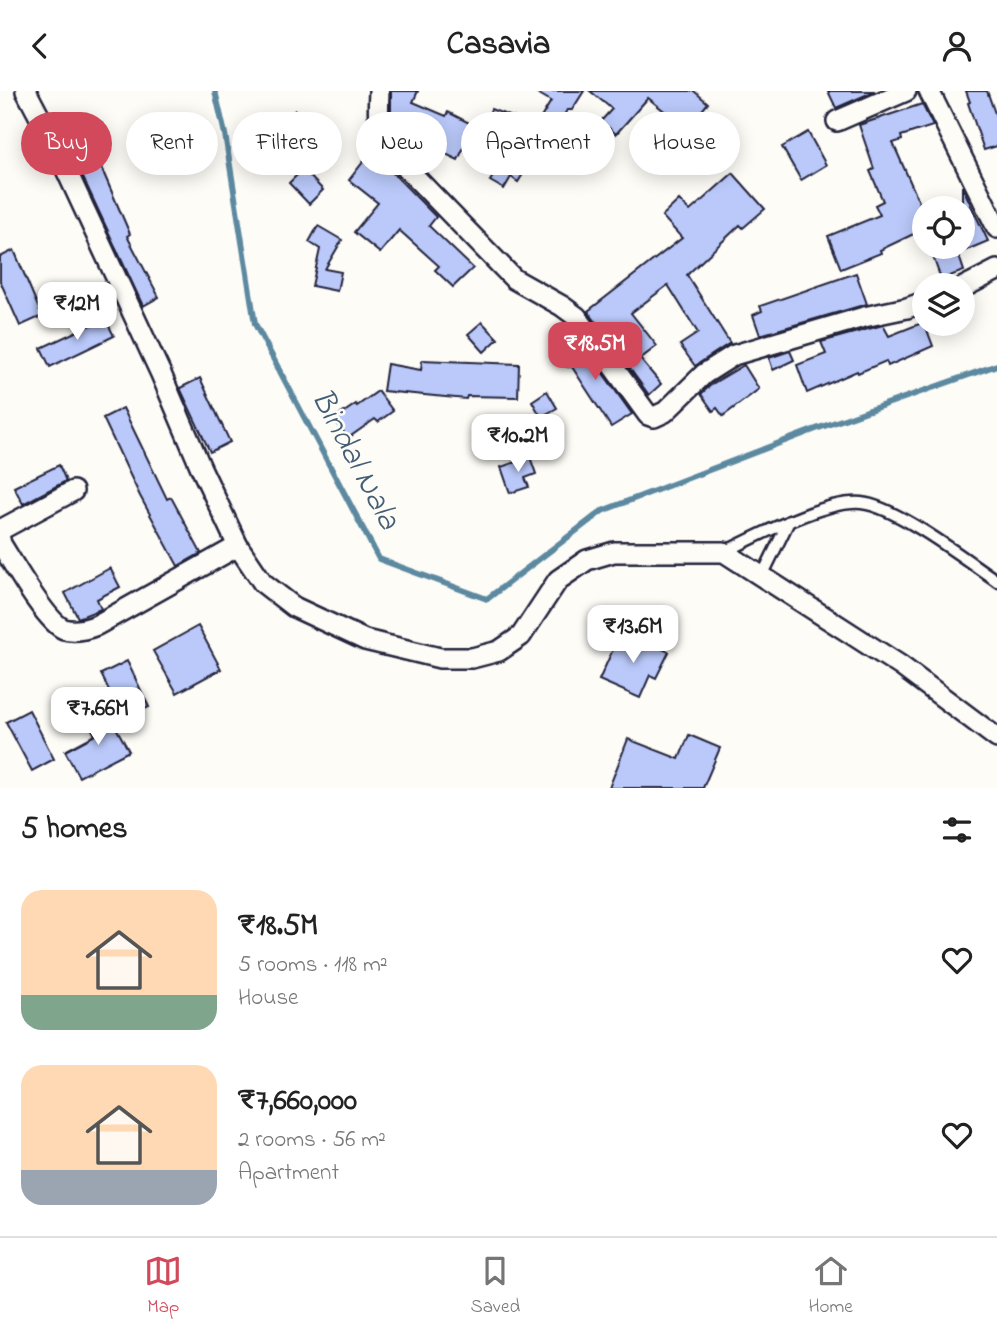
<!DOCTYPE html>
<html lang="en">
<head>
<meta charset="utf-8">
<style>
	body { margin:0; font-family:"Indie Flower",sans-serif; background:#f2f2f2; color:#222; height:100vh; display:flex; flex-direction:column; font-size:26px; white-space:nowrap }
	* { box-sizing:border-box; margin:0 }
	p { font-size:23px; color:#767676 }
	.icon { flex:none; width:38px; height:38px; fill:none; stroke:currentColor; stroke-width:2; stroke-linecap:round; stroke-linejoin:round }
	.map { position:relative; height:697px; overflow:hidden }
	.side { display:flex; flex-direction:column; background:#fff; flex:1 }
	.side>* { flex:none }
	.banner { position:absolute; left:21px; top:21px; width:956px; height:63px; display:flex; gap:14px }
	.tools { position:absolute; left:912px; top:105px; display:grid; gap:14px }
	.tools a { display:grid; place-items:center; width:63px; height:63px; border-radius:50%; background:#fff; box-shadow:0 4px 18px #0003; font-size:35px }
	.price { position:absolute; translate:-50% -60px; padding:0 16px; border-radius:14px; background:#fff; color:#222; font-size:23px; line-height:46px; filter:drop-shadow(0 2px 4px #0008) }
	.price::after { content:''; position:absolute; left:50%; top:42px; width:21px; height:16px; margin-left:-10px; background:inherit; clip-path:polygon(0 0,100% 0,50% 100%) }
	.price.current { background:#d1495b; color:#fff }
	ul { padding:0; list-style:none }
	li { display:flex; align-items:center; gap:21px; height:175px; padding:0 21px }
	li span { display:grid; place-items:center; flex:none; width:196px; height:140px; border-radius:21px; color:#555 }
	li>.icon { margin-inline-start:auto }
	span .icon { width:84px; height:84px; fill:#fffc; stroke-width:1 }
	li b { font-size:30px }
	h2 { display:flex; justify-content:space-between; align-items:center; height:84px; padding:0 21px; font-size:30px }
	.tag { padding:0 24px; border-radius:32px; background:#fff; box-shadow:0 4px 18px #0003; font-size:24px; line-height:63px }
	.tag.current { background:#d1495b; color:#fff }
	header { display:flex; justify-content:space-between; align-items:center; height:91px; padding:0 21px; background:#fff; font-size:32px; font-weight:700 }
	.tabs { display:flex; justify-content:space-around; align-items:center; height:98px; border-top:2px solid #e0e0e0; background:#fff; font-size:19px; color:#767676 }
	.tabs a { display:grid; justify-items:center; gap:4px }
	.tabs .current { color:#d1495b }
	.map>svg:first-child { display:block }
</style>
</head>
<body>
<header><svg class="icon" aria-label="back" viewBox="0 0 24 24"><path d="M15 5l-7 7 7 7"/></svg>Casavia<svg class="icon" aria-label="person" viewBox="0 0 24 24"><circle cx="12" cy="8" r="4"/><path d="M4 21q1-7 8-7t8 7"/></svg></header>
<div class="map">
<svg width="997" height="697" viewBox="0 0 997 697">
	<rect width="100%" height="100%" fill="#fdfcf7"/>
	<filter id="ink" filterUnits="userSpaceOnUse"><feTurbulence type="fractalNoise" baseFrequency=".0143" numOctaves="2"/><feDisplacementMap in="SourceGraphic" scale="14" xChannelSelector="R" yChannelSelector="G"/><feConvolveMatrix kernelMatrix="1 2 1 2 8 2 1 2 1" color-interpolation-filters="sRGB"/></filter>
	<g filter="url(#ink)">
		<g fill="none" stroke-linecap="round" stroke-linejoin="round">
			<path stroke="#5c89a0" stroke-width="6" d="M 215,0 L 225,43 L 255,233 L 379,468 L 487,508 L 602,420 L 816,338 L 997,274"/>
		</g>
		<g fill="#bac9fa" stroke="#22223b" stroke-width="2">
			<path d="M 391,0 L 418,0 L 413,11 L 446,25 L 448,21 L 483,39 L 491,18 L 536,35 L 551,10 L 534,0 L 584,0 L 572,19 L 567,19 L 547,53 L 543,51 L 518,91 L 511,86 L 504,98 L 490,90 L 504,68 L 465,54 L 458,69 L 431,56 L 433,51 L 410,42 L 394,42 L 391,28 Z"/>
			<path d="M 590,0 L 694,0 L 708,12 L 694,29 L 709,41 L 696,58 L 678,44 L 684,36 L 648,7 L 616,43 L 601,30 L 612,18 Z"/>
			<path d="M 828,0 L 875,0 L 836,17 Z"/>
			<path d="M 966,0 L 987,0 L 997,28 L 997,55 L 984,59 L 968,12 L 970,11 Z"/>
			<path d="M 922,13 L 933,35 L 901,45 L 902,49 L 893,52 L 924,122 L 924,138 L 880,159 L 881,162 L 841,178 L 828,145 L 880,124 L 875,114 L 883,110 L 870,80 L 874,78 L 859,34 Z"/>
			<path d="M 295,19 L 312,29 L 301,48 L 283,38 Z"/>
			<path d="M 85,39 L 130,143 L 127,145 L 159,206 L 143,215 L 65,48 Z"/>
			<path d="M 808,41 L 826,74 L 801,89 L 782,56 Z"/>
			<path d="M 298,50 L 312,59 L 299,78 L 286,69 Z"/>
			<path d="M 367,66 L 384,79 L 384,73 L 436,126 L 429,135 L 473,177 L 453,196 L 435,179 L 439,175 L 399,139 L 380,162 L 354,141 L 378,112 L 349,89 Z"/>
			<path d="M 303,78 L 323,99 L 309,113 L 289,92 Z"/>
			<path d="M 733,82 L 765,118 L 743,137 L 740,134 L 687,184 L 730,252 L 695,275 L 680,254 L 698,242 L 668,194 L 631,222 L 657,255 L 640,268 L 661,293 L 649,304 L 588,220 L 682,147 L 662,125 L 679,109 L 690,120 Z"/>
			<path d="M 962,95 L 988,150 L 962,161 Z"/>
			<path d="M 318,135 L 342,149 L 325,178 L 341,181 L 337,200 L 312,195 L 320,158 L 309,151 Z"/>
			<path d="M 943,156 L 956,156 L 964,180 L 941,188 L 931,160 Z"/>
			<path d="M 14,159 L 42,225 L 20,235 L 0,190 L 0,166 Z"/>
			<path d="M 856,182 L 867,213 L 760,244 L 753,224 L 762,220 L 760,215 Z"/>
			<path d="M 105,227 L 114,245 L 50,276 L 41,257 Z"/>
			<path d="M 482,231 L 498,248 L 484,261 L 468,243 Z"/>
			<path d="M 924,231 L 933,255 L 888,275 L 886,270 L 858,282 L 857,280 L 807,302 L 797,274 L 826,263 L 821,251 L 883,234 L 889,245 Z"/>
			<path d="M 577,246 L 632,323 L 611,336 L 572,276 L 567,276 L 556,263 Z"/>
			<path d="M 790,260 L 794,269 L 773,279 L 769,267 Z"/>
			<path d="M 422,269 L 519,273 L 518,306 L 467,305 L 466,308 L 383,300 L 387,273 L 421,279 Z"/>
			<path d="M 744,274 L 759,298 L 723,325 L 717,317 L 713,320 L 701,303 L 712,293 Z"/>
			<path d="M 200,287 L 230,351 L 210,361 L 180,297 Z"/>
			<path d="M 378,300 L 393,320 L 378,331 L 375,328 L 348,347 L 334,328 L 356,313 L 357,315 Z"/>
			<path d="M 547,300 L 557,317 L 541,326 L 532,310 Z"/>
			<path d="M 123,317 L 167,408 L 171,406 L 201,462 L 178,475 L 140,405 L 103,327 Z"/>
			<path d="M 530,366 L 536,383 L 525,387 L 529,396 L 510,402 L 501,376 Z"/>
			<path d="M 59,374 L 66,390 L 23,413 L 14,396 Z"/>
			<path d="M 110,477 L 120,496 L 97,508 L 101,518 L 78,527 L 65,502 Z"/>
			<path d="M 198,535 L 221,578 L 177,602 L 153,560 Z"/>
			<path d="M 628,540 L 669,561 L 656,587 L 650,584 L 640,607 L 599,589 L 614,556 L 619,558 Z"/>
			<path d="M 127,570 L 149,616 L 123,628 L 101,583 Z"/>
			<path d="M 29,619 L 54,668 L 32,680 L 6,631 Z"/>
			<path d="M 108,622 L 129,660 L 79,686 L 65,660 L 95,644 L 89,632 Z"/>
			<path d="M 689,644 L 720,657 L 703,697 L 609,697 L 628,648 L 679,668 Z"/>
		</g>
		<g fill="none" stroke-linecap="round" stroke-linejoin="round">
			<defs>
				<g id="lane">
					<path d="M 724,461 C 758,445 824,409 861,412 C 896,415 966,469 997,490"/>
					<path d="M 762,485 L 789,430"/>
				</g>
				<g id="street">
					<path d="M 26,0 L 55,55 L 161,283 L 201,377 L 238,455 L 263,492 L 294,516 L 365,549 L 440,567 L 472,567 L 499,560 L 521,545 L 558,489 L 587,469 L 614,461 L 724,461 L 901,575 L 997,647"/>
					<path d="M 379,0 C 378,21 377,37 386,56 L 514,188 L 562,215 L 577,226 L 648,324 L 654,326 L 665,321 L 704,283 L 734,264 L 864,226 L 907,217 L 924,211"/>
					<path d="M 929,0 L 997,137"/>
					<path d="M 837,30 L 906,0"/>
					<path d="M 962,197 L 997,179"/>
					<path d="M 0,442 L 2,438 L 73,400"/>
					<path d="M 0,448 L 1,453 C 13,472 46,531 64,538 C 74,541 87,538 97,534 L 238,455"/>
				</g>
			</defs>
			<use href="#lane" stroke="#22223b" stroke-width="15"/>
			<use href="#street" stroke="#22223b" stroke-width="24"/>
			<use href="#lane" stroke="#fdfcf7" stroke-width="10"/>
			<use href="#street" stroke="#fdfcf7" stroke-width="19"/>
		</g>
	</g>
	<g text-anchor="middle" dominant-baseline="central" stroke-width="5" stroke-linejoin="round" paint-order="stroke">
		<g font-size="32" font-style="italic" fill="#445e76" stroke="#fdfcf7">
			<text transform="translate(354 369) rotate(62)">Bindal Nala</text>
		</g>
	</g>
</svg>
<div class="tools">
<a><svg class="icon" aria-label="locate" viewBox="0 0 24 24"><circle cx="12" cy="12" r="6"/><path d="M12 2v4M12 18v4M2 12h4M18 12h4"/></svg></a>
<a><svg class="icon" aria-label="layers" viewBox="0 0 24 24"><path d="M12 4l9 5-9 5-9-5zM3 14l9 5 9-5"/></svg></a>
</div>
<b class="price" style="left:77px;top:251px">₹12M</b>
<b class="price current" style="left:595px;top:291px">₹18.5M</b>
<b class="price" style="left:518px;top:383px">₹10.2M</b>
<b class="price" style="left:633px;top:574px">₹13.6M</b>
<b class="price" style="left:98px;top:656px">₹7.66M</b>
<div class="banner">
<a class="tag current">Buy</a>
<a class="tag">Rent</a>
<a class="tag">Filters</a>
<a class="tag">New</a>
<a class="tag">Apartment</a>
<a class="tag">House</a>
</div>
</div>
<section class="side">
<h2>5 homes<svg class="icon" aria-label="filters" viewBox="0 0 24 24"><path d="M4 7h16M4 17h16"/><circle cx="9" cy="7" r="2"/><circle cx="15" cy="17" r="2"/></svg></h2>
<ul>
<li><span style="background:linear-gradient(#ffd9b3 75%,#7fa58c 0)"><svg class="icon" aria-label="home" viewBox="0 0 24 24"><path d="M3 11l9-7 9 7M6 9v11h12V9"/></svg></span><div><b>₹18.5M</b><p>5 rooms · 118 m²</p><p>House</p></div><svg class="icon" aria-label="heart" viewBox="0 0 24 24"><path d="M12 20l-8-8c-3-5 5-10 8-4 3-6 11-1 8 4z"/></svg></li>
<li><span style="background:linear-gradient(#ffd9b3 75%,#9aa5b1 0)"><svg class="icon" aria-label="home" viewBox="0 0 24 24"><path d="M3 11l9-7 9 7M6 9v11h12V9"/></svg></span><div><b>₹7,660,000</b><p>2 rooms · 56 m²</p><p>Apartment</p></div><svg class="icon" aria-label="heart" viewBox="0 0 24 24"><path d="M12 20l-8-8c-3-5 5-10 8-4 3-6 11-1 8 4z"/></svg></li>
</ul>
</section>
<nav class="tabs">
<a class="current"><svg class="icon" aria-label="map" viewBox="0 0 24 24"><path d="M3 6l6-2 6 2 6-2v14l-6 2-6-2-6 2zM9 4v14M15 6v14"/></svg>Map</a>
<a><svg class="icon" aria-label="saved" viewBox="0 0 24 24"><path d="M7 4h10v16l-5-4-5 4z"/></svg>Saved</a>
<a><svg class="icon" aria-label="home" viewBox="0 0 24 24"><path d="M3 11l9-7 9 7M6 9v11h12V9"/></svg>Home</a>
</nav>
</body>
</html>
